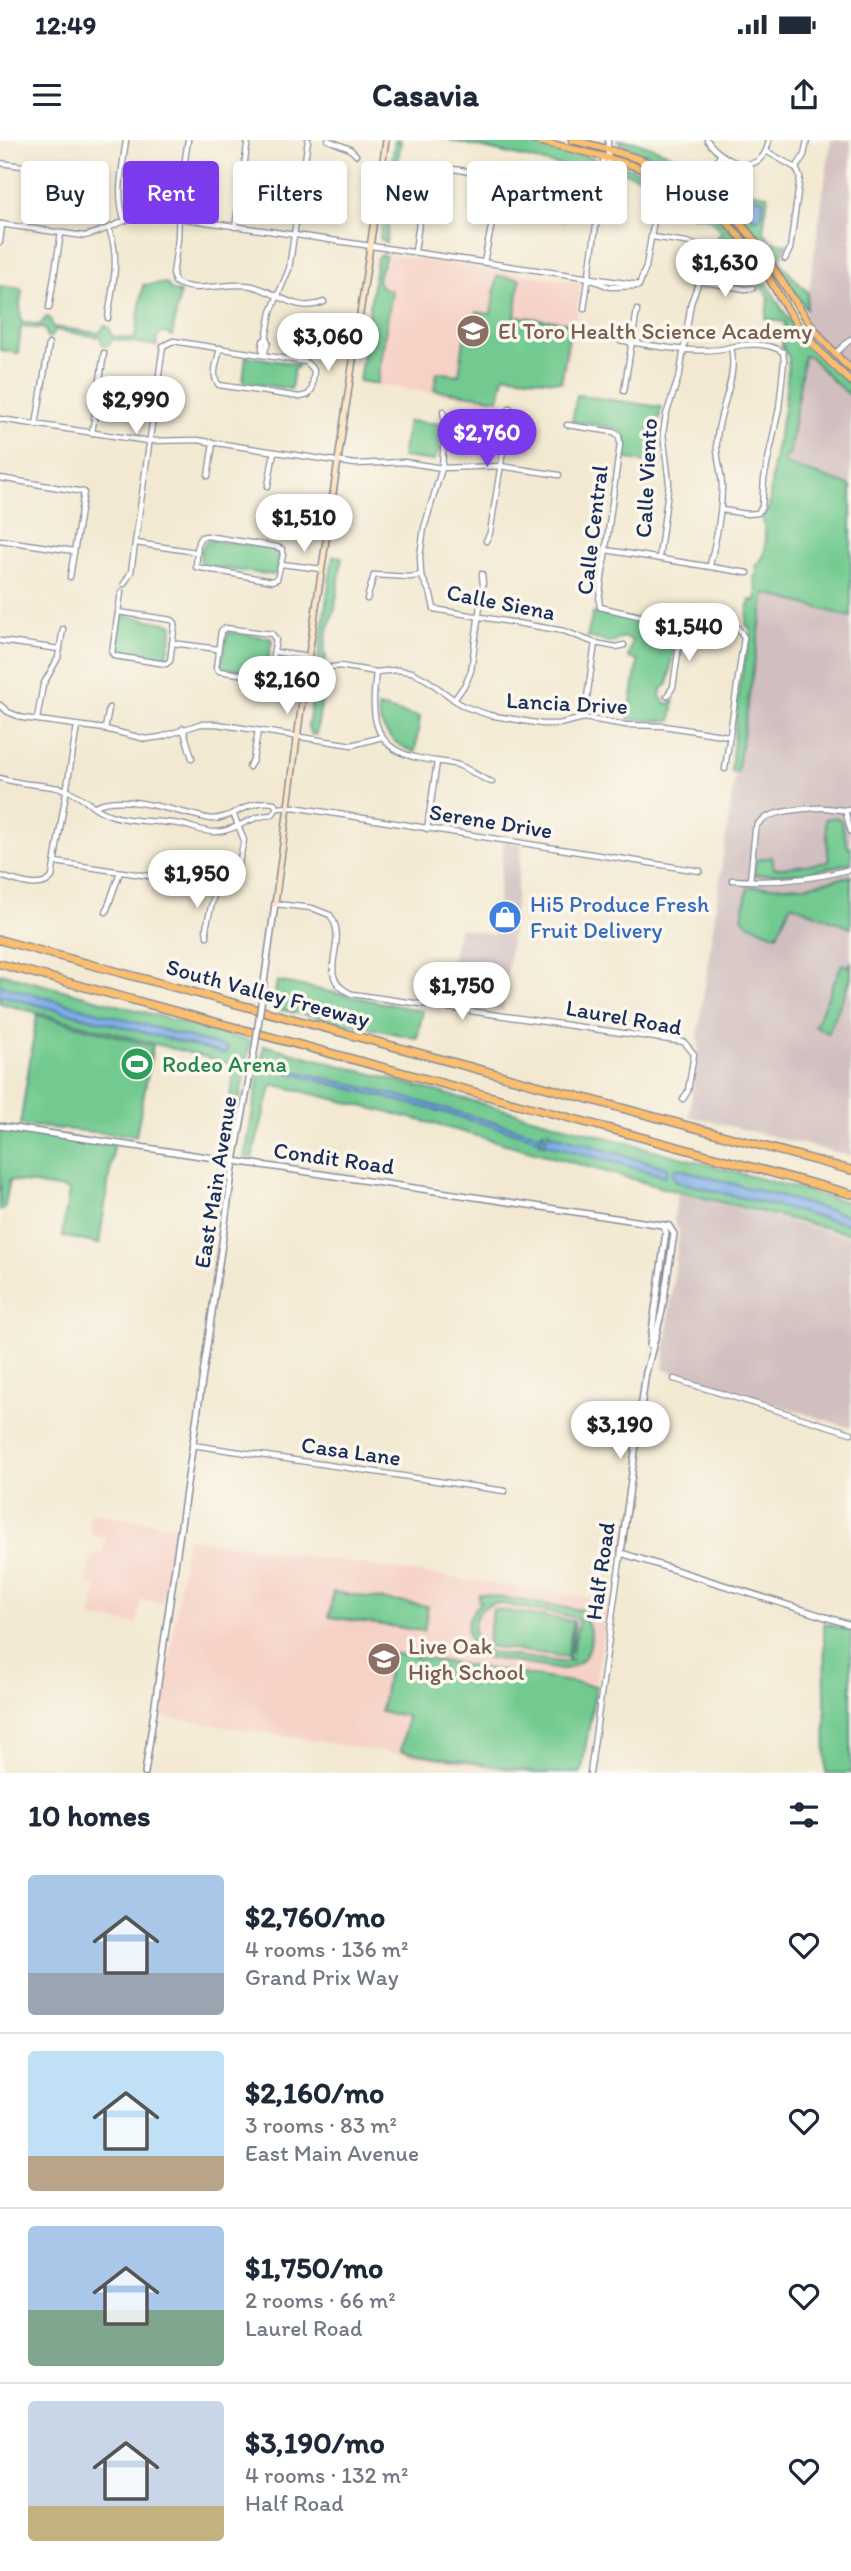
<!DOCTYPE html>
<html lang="en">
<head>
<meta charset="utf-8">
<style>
	body { margin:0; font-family:Itim,sans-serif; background:#f6f6f7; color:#1f2937; height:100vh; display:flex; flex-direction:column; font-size:26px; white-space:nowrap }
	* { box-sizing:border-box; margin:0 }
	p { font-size:23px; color:#747a83 }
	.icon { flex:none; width:38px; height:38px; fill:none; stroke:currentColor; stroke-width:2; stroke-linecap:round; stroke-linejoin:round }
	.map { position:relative; height:1633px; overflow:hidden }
	.drawer { display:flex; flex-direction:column; background:#fff; flex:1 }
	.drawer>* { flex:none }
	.top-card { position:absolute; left:21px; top:21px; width:810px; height:63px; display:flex; gap:14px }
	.price { position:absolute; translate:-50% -60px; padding:0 16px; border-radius:24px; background:#fff; color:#222; font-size:23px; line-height:46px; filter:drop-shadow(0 2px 4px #0008) }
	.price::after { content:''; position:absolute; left:50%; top:42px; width:21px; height:16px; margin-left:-10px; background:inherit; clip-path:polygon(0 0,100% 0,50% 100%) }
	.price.active { background:#7c3aed; color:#fff }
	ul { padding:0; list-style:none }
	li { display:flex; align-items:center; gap:21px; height:175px; padding:0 28px }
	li+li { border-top:2px solid #e0e1e3 }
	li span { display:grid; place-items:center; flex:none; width:196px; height:140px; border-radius:7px; color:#555 }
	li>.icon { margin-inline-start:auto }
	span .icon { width:84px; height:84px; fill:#fffc; stroke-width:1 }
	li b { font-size:30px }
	h2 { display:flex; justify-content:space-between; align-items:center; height:84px; padding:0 28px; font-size:30px }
	.chip { padding:0 24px; border-radius:7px; background:#fff; box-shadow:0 4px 10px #0003; font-size:24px; line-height:63px }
	.chip.active { background:#7c3aed; color:#fff }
	.status { display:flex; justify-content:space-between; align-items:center; height:49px; padding:0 35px; background:#fff; direction:ltr }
	.status svg { height:19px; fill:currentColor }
	header { display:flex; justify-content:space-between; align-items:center; height:91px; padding:0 28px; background:#fff; font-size:32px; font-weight:800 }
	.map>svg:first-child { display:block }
</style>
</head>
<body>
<div class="status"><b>12:49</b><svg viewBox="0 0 49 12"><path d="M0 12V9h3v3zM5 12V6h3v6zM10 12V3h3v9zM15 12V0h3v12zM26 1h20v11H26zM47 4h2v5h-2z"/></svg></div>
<header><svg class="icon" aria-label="menu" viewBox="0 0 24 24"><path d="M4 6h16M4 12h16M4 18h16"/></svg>Casavia<svg class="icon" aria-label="share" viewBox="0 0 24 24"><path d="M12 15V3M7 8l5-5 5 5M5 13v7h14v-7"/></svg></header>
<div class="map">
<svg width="851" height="1633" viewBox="0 0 851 1633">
	<rect width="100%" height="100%" fill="#fbf7ec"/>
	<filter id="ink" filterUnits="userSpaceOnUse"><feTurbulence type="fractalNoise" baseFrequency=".0143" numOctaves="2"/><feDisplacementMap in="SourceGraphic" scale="14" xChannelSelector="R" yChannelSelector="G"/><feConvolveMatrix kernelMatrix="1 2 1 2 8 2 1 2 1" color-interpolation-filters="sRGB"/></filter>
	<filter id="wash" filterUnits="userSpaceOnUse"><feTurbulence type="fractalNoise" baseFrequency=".00686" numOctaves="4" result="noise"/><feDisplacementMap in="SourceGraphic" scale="28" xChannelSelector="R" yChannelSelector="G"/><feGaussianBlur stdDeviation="1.57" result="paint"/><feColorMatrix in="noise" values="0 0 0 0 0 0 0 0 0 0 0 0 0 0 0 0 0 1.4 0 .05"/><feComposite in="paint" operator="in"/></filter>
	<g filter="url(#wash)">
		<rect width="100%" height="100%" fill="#f3e9d2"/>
		<g fill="#f6d1c6">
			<path d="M 390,115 L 582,143 L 564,243 L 506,237 L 500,263 L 366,243 L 378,144 Z"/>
			<path d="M 91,1372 L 176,1386 L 162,1463 L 141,1460 L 137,1484 L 91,1478 L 96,1447 L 85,1445 L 91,1416 L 103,1413 L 106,1398 L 93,1395 L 89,1384 Z"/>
			<path d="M 186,1398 L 608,1461 L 582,1633 L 520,1633 L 162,1577 Z"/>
		</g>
		<g fill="#d1bfbf">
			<path d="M 831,0 L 851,0 L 851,346 L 780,323 L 798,197 L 806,170 Z"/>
			<path d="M 761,452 L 851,477 L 851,1016 L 689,976 L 699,901 L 697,900 Z"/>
			<path d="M 504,701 L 522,705 L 503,871 L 442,863 L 459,788 L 494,795 Z"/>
			<path d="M 677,1053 L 851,1097 L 851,1288 L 663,1229 L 679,1092 L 674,1080 Z"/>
		</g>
		<g fill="#72ca90" stroke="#467c77" stroke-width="2" fill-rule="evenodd">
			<path d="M 395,0 L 401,0 L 386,103 L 380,98 Z"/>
			<path d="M 449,0 L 516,0 L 594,18 L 598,27 L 597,34 Z"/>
			<path d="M 617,0 C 645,0 678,18 702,32 L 707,24 L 709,25 L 702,36 L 697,38 L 673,24 L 622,5 Z"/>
			<path d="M 618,24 C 663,38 705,60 736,97 C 755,118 767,145 782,169 C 801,198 825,222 851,245 L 851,256 L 833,241 L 810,217 L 804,216 L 789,316 L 785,316 L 784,324 L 851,346 L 851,477 L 765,453 L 737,633 L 731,632 L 731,629 L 739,546 L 751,491 L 746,484 L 750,460 L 756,461 L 757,451 L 754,438 L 758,431 L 755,426 C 758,423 761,421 763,417 C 767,410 765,385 762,377 L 769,368 L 773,324 L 784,269 L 789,218 L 782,206 L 785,182 L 765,179 L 769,158 L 758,142 C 743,140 721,149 707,135 L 713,112 L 711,105 L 722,92 L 709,78 L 689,75 L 691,65 L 680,57 L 660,52 L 651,42 L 624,32 L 610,30 L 614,25 Z"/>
			<path d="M 721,29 L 723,31 L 715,42 L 732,49 L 768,55 L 763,90 L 771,102 L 787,104 L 779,121 C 788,131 796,142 808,152 L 806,169 C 776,124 755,83 712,48 L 711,44 Z"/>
			<path d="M 381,115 L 386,116 C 383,129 367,145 392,151 L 377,244 L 359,241 L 377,118 Z"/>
			<path d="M 497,136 L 520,139 L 515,176 L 571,183 L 561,242 L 504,235 L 499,259 L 434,250 L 437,232 L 459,235 L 466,185 L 475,186 L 477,172 L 491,174 Z"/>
			<path d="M 166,143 L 172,151 L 180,152 L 172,196 L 166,193 L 160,194 L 156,199 L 157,206 L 113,199 L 108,206 L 103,205 L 100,197 L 54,190 L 52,197 L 47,197 L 45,189 L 21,186 L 18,213 L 0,210 L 0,146 L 22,149 L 20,165 L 21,182 L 40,185 L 46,177 L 50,178 L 53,187 L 100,193 L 104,186 L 109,187 L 112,196 L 135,199 L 143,145 Z"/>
			<path d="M 246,216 L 298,224 L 297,228 L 294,228 L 291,249 L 243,242 Z"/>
			<path d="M 577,255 L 661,267 L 657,292 L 660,325 L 623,318 L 625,296 L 615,288 L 572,281 Z"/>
			<path d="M 408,281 L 440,284 L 440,309 L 433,321 L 402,317 Z"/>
			<path d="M 209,400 L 272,408 L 279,415 L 277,432 L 273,435 L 203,426 C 198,418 200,405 209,400 Z"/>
			<path d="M 333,416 L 342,417 L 335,468 L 327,493 L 324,513 L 326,516 L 324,528 L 326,534 L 316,595 L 311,594 L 308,587 Z"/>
			<path d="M 593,473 L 677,485 L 668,544 L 661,550 L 660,557 L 667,564 L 674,561 L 671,581 L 628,579 L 638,520 L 628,518 L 632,501 C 624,495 620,497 613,503 L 587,497 Z"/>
			<path d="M 126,476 L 171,484 L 173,486 L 167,517 L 119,514 L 116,511 L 121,479 Z"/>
			<path d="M 228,492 L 270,498 L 272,500 L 265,535 L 220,527 Z"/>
			<path d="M 378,567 L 420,577 L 415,612 C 395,606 378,590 378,567 Z"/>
			<path d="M 837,677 L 841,681 L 848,708 L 851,707 L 851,723 L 802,733 L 754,735 L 755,720 L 772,717 L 774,729 L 829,722 L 825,679 Z"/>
			<path d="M 851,736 L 851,788 L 791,764 L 777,795 L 747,783 L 742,777 L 748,747 L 806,746 Z"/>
			<path d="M 851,821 L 851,838 L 828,893 L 815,886 L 842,824 L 849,827 Z"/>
			<path d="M 0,833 L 250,901 L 230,1015 L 221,1014 L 235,925 L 0,863 Z"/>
			<path d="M 277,841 L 423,871 L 417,898 L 272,868 Z"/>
			<path d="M 37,875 L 153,906 L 136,996 L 20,985 Z"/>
			<path d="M 264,905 L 851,1063 L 851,1094 L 671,1050 L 427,982 L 272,944 L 252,1018 L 245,1017 Z"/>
			<path d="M 0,987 L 114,1004 L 99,1104 L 62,1096 L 69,1050 L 10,1040 L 4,1070 L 0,1070 Z"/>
			<path d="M 333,1452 L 428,1466 L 424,1491 L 329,1477 Z"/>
			<path d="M 479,1454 L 589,1471 L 588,1476 L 584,1476 C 598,1500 590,1523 562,1530 L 483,1517 C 463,1500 462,1480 481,1462 L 478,1460 ZM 496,1463 L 574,1477 L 579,1481 L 572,1514 L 575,1481 L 568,1519 L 571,1520 L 561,1522 L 488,1512 C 466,1499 470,1467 496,1463 Z"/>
			<path d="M 493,1469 L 573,1481 L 567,1517 L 487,1506 Z"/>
			<path d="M 824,1483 L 851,1491 L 851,1633 L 826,1633 Z"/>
			<path d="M 391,1513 L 596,1546 L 581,1633 L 535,1633 L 401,1611 L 407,1576 L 381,1572 Z"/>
		</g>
		<g fill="#7babe6" stroke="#4b6da2" stroke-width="2">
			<path d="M 727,52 L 763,59 L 762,75 L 758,79 L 751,76 L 728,57 Z"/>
			<path d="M 0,845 L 228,908 L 226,914 L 0,855 Z"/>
			<path d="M 271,925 L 407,958 L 540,995 L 545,990 L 540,1005 L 539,999 L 431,969 L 288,933 L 270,927 Z"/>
			<path d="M 549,991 L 550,994 L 668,1028 L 665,1036 L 547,1004 L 544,1005 Z"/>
			<path d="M 676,1028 L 851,1076 L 851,1085 L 679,1042 L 675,1040 L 673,1032 Z"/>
		</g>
	</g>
	<g filter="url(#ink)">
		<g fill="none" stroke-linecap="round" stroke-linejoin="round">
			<defs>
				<g id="minor">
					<path d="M 188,0 L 179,59 L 178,99 L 173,134 L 175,142 C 196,155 228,141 252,146 C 278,152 296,174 324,162"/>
					<path d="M 328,0 L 350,9 L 356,15"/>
					<path d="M 707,0 C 723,23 762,40 769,0"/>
					<path d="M 766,11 L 796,28 L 800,37 L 790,109 L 785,119"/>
					<path d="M 0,23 L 60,31"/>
					<path d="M 796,28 L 804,15 L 807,0"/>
					<path d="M 602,44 C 612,31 607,15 608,0"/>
					<path d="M 699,46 L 720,16"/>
					<path d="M 704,50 L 724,19"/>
					<path d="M 526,73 L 566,80"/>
					<path d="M 125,81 C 115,55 123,26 126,0"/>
					<path d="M 0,84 L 84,96 C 108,92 127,75 151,74 L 639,145"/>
					<path d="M 235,87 L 248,0"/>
					<path d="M 652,97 L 686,102 L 705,108 L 699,141 L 691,163 L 680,233 L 666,275 L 663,293 L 669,343 L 659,418"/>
					<path d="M 0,102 L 2,84"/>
					<path d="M 415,111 L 427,26 L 460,30 L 531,45 L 541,44 L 541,75"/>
					<path d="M 484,122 L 501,39"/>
					<path d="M 589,139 L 610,147 L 638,146"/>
					<path d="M 699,141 L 745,149 L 753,148"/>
					<path d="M 639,145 L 646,127 L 656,68 L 660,61"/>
					<path d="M 49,168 L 61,93"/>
					<path d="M 584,169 L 602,44 L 600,41 L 604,16"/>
					<path d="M 108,178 C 112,147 121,119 109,89"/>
					<path d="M 581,193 C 620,199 694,218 731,207 C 738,238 720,266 717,297 C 715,312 721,329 722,345 C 722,373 716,399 710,425"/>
					<path d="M 835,214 L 851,199"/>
					<path d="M 264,215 L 268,202 L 266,199 L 271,172 L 289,129 L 308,0"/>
					<path d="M 264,215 L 262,208 L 263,201 L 266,199"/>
					<path d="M 624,251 L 637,170"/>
					<path d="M 443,271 L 445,283 L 442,328 L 424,388 L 420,416 L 421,435 L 431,455 L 434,469 L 564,491 L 595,503"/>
					<path d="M 0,279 L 148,301 L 197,300 L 355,324 L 404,322 L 442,328 L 500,326 L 559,335"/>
					<path d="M 36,285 L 49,204"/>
					<path d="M 567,285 L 614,292 L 619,296 L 620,304 L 599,460 L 600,467 L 643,477 L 683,479 L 738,488 L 744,497 L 725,629"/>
					<path d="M 92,293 L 104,213"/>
					<path d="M 208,336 L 213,303"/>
					<path d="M 0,338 L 84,352 L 70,437"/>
					<path d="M 268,346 L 274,312"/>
					<path d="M 722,370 L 747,374 L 758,373 L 762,367 L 764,339 L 779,268 L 784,221 L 783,212 C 769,203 747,203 731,207"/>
					<path d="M 207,396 L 277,407 L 282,409 L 283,415 L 277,439 L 272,441 L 196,427 L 198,402 L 201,397 Z"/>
					<path d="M 0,400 L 74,411"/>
					<path d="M 486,401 L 490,393 L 506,292 L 505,277 L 510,268"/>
					<path d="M 136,403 L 196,412"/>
					<path d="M 606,410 L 748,433"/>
					<path d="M 281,424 L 322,429"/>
					<path d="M 124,444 L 131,432 L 163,206 L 173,201 L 306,222 L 314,230 L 312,249 L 308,255 L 300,257 L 219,245 C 210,236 218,220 220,208"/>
					<path d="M 367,459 L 374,435 L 410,437 L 421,435"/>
					<path d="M 118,472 L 172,480 L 175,483 L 170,521 L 166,524 L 115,516 L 112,513 L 121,452"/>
					<path d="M 225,488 L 272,494 L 276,500 L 269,535 L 266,538 L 219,531 L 216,528 L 221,491 Z"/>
					<path d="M 0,501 L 60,509"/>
					<path d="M 172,503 L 218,509"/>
					<path d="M 274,512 L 309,517"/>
					<path d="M 272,522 L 308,527"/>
					<path d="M 332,527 L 340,526 L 376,532 L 397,530 L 412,532 L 427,540 L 463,566 L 489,575 L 542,584 L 559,584 L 584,578 L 626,585 L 664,586 L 728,596"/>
					<path d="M 376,532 C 372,569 369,606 414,617 C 428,621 443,621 458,625 C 470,629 479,638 492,642"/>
					<path d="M 667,556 L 673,547 L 683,479"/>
					<path d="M 454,560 L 466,543 L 471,531 L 483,444 L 482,434"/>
					<path d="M 0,565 L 8,572 L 23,578 L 105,589 L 146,599 L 161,597 L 200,584 L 217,584 L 352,605 L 382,597"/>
					<path d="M 584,578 L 595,503 L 616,507 L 624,505"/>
					<path d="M 37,579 L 43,545 L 58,518 L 63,489"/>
					<path d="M 183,588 L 192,618"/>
					<path d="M 105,589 L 109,568"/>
					<path d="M 249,627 L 253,620 L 258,591"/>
					<path d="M 0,638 C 20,645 43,644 63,649 C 80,654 91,667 105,673 C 129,683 155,680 179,684 C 191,686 205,693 216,692 C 237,691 251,675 272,675 L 277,668 L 293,667 L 700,731"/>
					<path d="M 95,666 C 125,652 179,673 211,679 C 234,679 250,658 274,663 L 277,668"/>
					<path d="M 845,670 L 851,692"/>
					<path d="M 427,689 L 437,622"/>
					<path d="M 55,722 L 216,746 L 234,746 L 244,700 L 233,673"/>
					<path d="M 0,736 C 16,740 41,752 52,737 L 77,586"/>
					<path d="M 732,740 C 773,743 812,740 851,729"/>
					<path d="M 750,741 L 755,690 C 759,671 801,669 818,668 C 829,667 839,671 851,670"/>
					<path d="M 275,764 L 312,768 L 330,775 C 351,802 312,837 352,854 L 684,902 L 694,914 L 688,951 L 683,959"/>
					<path d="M 106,772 L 120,732"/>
					<path d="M 207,796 L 206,788 L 216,746"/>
					<path d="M 674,1239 L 851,1293"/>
					<path d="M 192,1305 L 505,1351"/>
					<path d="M 590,1633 L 621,1413"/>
				</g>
				<g id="tertiary">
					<path d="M 262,857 L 275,764"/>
					<path d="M 0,986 L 669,1086 L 674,1094 L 662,1171 L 646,1233"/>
					<path d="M 650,1205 L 666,1092 L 663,1085"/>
					<path d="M 646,1232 L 621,1413 L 851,1485"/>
					<path d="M 145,1633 L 234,1021 L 255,907"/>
				</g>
				<path id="secondary" d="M 275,764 L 303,554 L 386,0"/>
				<g id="primary">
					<path d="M 533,0 C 625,21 700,34 757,119 C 770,138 780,159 793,178 C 809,202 829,222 851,241"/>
					<path d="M 572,0 C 652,19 717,42 764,114 C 793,157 811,193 851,229"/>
				</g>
				<g id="motorway">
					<path d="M 0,800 L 851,1030"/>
					<path d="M 0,824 L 851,1054"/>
				</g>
			</defs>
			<use href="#minor" stroke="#878c98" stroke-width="7"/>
			<use href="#tertiary" stroke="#878c98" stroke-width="8"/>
			<use href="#secondary" stroke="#878c98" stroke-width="8"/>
			<use href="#primary" stroke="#878c98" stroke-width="9"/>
			<use href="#motorway" stroke="#878c98" stroke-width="10"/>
			<use href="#minor" stroke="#fff" stroke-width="4.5"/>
			<use href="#tertiary" stroke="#fff" stroke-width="5"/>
			<use href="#secondary" stroke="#fde5c5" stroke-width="5"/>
			<use href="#primary" stroke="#fbbd6e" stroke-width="6"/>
			<use href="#motorway" stroke="#fbbd6e" stroke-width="7"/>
			<defs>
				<path id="tertiary-bridge" d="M 255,907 L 262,857"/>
			</defs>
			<use href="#tertiary-bridge" stroke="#878c98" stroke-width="8" stroke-linecap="butt"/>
			<use href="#tertiary-bridge" stroke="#fff" stroke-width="5"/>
		</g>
	</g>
	<defs>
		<symbol id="school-disc" viewBox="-11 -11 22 22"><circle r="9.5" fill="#8d6e63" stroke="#fbf7ec"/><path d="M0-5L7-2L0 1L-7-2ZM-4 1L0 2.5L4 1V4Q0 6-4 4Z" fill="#fff"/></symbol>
		<symbol id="shop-disc" viewBox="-11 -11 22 22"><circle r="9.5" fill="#3f7fe0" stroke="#fbf7ec"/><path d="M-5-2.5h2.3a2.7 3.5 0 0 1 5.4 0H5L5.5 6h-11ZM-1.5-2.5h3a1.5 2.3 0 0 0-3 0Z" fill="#fff"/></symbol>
		<symbol id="stadium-disc" viewBox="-11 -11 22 22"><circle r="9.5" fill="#2e9e5b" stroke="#fbf7ec"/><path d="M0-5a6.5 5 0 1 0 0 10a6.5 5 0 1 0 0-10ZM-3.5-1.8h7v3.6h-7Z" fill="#fff"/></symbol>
	</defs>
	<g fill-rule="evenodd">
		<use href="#school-disc" x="454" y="172" width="38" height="38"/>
		<use href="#shop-disc" x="486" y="758" width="38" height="38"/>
		<use href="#stadium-disc" x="118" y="905" width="38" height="38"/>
		<use href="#school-disc" x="365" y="1500" width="38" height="38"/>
	</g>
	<g text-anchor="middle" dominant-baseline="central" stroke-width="7" stroke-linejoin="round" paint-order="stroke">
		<g font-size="23" fill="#785e54" stroke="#fbf7ec" text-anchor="start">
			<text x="498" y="191">El Toro Health Science Academy</text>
			<text x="408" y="1506">Live Oak<tspan x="408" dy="26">High School</tspan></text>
		</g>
		<g font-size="23" fill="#1b2f5e" stroke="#fbf7ec">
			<text transform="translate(646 338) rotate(-87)">Calle Viento</text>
			<text transform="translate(592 390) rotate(-83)">Calle Central</text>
			<text transform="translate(501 462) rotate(11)">Calle Siena</text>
			<text transform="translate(567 563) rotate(3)">Lancia Drive</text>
			<text transform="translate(491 681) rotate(9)">Serene Drive</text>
			<text transform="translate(268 853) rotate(15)">South Valley Freeway</text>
			<text transform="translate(624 877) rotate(10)">Laurel Road</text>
			<text transform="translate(334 1018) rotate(8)">Condit Road</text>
			<text transform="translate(215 1042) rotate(-81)">East Main Avenue</text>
			<text transform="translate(351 1311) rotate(8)">Casa Lane</text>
			<text transform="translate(600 1431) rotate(-82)">Half Road</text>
		</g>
		<g font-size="23" fill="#366cbe" stroke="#fbf7ec" text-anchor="start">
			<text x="530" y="764">Hi5 Produce Fresh<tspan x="530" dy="26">Fruit Delivery</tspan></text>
		</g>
		<g font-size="23" fill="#27864d" stroke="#fbf7ec" text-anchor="start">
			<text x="162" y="924">Rodeo Arena</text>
		</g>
	</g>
</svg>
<b class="price" style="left:725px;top:159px">$1,630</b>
<b class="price" style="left:328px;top:233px">$3,060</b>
<b class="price" style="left:136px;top:296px">$2,990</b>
<b class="price active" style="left:487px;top:329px">$2,760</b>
<b class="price" style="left:304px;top:414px">$1,510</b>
<b class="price" style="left:689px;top:523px">$1,540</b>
<b class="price" style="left:287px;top:576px">$2,160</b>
<b class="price" style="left:197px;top:770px">$1,950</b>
<b class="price" style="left:462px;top:882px">$1,750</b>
<b class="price" style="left:620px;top:1321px">$3,190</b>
<div class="top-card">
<a class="chip">Buy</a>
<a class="chip active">Rent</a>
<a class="chip">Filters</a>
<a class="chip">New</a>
<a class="chip">Apartment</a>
<a class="chip">House</a>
</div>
</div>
<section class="drawer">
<h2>10 homes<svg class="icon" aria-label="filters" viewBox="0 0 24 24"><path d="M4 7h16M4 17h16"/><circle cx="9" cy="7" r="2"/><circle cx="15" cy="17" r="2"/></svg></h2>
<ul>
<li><span style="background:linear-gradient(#a9c7e8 70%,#9aa5b1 0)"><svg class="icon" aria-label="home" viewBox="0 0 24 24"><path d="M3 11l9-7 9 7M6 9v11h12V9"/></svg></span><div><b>$2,760/mo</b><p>4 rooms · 136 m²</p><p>Grand Prix Way</p></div><svg class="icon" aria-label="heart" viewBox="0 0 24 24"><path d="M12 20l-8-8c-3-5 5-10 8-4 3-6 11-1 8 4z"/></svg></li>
<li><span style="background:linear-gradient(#bfe0f5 75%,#b9a48a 0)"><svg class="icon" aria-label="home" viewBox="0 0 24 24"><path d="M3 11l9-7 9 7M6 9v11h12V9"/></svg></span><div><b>$2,160/mo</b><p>3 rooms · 83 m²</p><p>East Main Avenue</p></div><svg class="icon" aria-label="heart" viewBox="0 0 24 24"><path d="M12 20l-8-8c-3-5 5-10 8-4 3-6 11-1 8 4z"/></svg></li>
<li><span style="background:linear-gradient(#a9c7e8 60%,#7fa58c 0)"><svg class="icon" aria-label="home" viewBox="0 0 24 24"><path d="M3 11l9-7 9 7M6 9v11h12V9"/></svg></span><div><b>$1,750/mo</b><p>2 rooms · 66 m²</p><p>Laurel Road</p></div><svg class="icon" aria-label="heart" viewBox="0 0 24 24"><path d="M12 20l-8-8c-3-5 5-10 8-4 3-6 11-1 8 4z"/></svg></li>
<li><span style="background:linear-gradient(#c9d6e8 75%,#c2b280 0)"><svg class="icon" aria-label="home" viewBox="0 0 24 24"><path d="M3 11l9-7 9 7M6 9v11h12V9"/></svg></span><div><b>$3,190/mo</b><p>4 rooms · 132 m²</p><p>Half Road</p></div><svg class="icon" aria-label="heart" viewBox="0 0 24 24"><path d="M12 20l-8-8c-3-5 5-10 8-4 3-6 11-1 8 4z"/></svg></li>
</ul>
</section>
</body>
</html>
